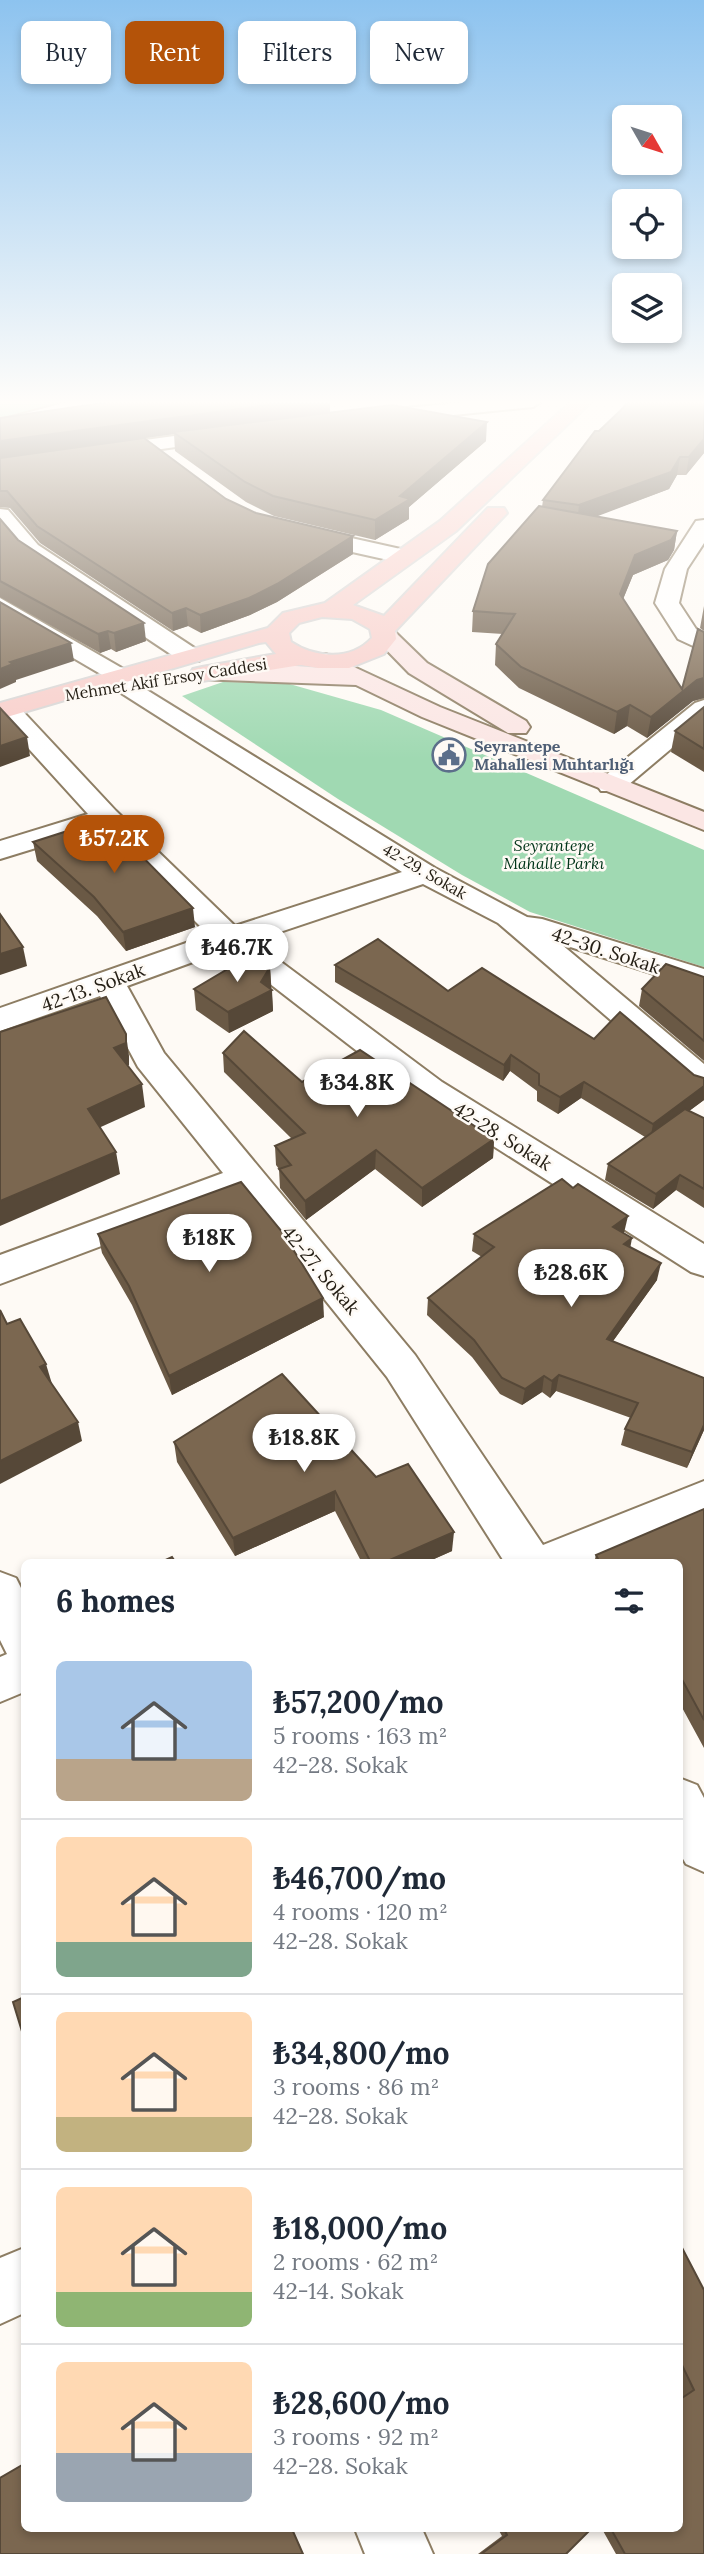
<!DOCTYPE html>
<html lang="en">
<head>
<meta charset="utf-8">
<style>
	body { margin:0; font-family:Lora,serif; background:#f2f2f3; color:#1f2937; height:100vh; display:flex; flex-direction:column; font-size:26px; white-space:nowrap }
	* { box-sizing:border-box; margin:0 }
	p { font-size:23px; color:#747a83 }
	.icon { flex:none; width:38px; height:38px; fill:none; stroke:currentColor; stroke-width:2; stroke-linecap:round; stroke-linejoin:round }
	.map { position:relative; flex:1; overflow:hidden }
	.panel { position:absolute; left:21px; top:1559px; width:662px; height:973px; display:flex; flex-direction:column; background:#fff; border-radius:10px; box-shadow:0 4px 10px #0003 }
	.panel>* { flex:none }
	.guide { position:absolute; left:21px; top:21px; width:663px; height:63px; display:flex; gap:14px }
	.needle { width:46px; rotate:129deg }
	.tools { position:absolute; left:612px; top:105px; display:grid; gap:14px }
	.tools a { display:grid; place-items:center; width:70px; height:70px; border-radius:10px; background:#fff; box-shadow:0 4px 10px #0003; font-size:35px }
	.price { position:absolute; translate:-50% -60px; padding:0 16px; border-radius:24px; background:#fff; color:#222; font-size:23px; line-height:46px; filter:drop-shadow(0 2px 4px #0008) }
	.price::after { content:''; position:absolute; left:50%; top:42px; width:21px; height:16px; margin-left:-10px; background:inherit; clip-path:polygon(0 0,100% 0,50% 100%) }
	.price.on { background:#b45309; color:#fff }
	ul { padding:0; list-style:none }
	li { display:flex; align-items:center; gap:21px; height:175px; padding:0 35px }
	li+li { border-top:2px solid #e0e1e3 }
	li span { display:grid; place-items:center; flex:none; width:196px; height:140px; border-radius:10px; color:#555 }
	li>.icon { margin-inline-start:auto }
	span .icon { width:84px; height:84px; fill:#fffc; stroke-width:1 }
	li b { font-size:30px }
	h2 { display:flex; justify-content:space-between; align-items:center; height:84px; padding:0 35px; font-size:30px }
	.pill { padding:0 24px; border-radius:10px; background:#fff; box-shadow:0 4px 10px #0003; font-size:24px; line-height:63px }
	.pill.on { background:#b45309; color:#fff }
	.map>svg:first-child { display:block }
</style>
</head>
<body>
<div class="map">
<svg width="704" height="2554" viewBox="0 0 704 2554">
	<rect width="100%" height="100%" fill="#fefaf5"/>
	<g fill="#a0d9b2">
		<path d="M 0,401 L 77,401 L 0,421 Z"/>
		<path d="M 223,682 L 286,683 L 381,710 L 704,850 L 704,967 L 530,912 L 462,875 L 338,799 L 182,696 Z"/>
	</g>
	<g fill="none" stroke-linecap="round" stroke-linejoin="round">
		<defs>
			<g id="street">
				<path d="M 71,401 L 101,401 L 99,405 L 0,432 L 0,420 Z"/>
				<path d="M 477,401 L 542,401 L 533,407 L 375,423 L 365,417 L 375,411 Z"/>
				<path d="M 225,429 L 232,431 L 235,435 L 232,439 L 0,472 L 0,460 Z"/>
				<path d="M 0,509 L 8,510 L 38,545 L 199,651 L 202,656 L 199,661 L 181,661 L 22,555 L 0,528 Z"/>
				<path d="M 704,520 L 704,543 L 687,569 L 679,603 L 696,629 L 704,634 L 704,651 L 678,639 L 655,603 L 665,569 L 696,521 Z"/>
				<path d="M 302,527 L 414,552 L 417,557 L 406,564 L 294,539 L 291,534 Z"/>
				<path d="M 0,598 L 127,671 L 131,676 L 129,679 L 435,868 L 527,917 L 542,919 L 704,969 L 704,990 L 561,944 L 704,1064 L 704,1093 L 692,1090 L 498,923 L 423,884 L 253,941 L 442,1082 L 704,1244 L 704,1276 L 691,1272 L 418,1098 L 226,950 L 127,986 L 164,1053 L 415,1355 L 543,1545 L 704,1481 L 704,1519 L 599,1563 L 505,1563 L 387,1377 L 240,1194 L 0,1284 L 0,1255 L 223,1173 L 138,1067 L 100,996 L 0,1031 L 0,1008 L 209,935 L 101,828 L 0,859 L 0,841 L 88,814 L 0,717 L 0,703 L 16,704 L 116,811 L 235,926 L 402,872 L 118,691 L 114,686 L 116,683 L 0,615 Z"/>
				<path d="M 704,700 L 704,721 L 621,791 L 601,791 L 597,785 L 601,779 L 695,703 Z"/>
				<path d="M 0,1572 L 16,1578 L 24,1594 L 24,1692 L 0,1702 L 0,1657 L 7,1654 L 0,1640 Z"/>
				<path d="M 679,1778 L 697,1785 L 704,1798 L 704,1872 L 686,1864 L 679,1852 Z"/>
				<path d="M 24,2248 L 24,2313 L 0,2324 L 0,2258 Z"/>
				<path d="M 355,2529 L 422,2529 L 433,2554 L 365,2554 Z"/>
			</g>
			<g id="secondary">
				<path d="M 385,629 L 394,631 L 427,663 L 526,721 L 530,727 L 526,733 L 508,733 L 409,673 L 373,636 L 376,631 Z"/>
				<path d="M 326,654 L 440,707 L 704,812 L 704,830 L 422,717 L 356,685 L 197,679 L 194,674 L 197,669 C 236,659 282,666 322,668 L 314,661 L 317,656 Z"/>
			</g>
			<path id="primary" d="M 572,401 L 592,401 L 456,531 L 353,605 L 384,616 L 488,508 L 504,508 L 507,513 L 395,631 L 396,639 L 384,654 L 349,668 L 318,668 L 301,665 L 202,681 L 193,679 L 190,674 L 193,669 L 202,667 L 276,654 L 266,642 L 259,643 L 0,719 L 0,703 L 268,628 L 283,613 L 325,603 L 440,521 ZM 322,617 L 352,619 L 370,629 L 372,638 C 351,661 315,658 291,642 L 289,633 L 299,623 Z"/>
		</defs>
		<use href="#street" stroke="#8d7d63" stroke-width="4"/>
		<use href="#secondary" stroke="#8d7d63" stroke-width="4"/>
		<use href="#primary" stroke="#d8d6d5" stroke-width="4"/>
		<use href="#street" fill="#fff" fill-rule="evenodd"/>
		<use href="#secondary" fill="#fbe6e4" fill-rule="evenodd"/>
		<use href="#primary" fill="#f8ceca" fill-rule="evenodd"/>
	</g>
	<g fill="#6a5945">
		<path d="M 330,401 L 330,412 L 486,441 L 409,507 L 409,519 L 375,540 L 274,516 L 246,502 L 175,451 L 174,434 L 102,444 L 256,513 L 353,554 L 277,602 L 250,615 L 201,633 L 188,626 L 173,631 L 40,543 L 10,508 L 0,507 L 0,418 Z"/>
		<path d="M 704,401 L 704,453 L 686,475 L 677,475 L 669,489 L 596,516 L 677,531 L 674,550 L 668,560 L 633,575 L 623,599 L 682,689 L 704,631 L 700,628 L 704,606 L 704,698 L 693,701 L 647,738 L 627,726 L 614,734 L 519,688 L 495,665 L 496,644 L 503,634 L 472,632 L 473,611 L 542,507 L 543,500 L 599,431 Z"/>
		<path d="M 0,519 L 18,540 L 146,641 L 116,652 L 111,649 L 100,653 L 0,597 Z"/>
		<path d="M 704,707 L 704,772 L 671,752 L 675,731 Z"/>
		<path d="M 33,842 L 195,927 L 126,951 L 97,916 L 37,861 Z"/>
		<path d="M 335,965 L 448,991 L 594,1039 L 704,1100 L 689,1111 L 704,1118 L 704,1208 L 676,1190 L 653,1209 L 605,1180 L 608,1164 L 645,1137 L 581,1098 L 558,1114 L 537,1101 L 537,1091 L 510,1071 L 503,1081 L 335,982 Z"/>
		<path d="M 270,967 L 273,1011 L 229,1033 L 196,1010 L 194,989 Z"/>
		<path d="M 704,977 L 704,1061 L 639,1006 L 642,989 Z"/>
		<path d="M 223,1053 L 302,1082 L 494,1139 L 493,1158 L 422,1207 L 375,1169 L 306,1220 L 280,1188 L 279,1169 L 276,1165 L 275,1146 L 292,1139 L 224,1072 Z"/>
		<path d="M 624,1233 L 630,1248 L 657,1280 L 613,1341 L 704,1378 L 704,1430 L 687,1468 L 621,1445 L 625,1429 L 631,1418 L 556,1391 L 550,1398 L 542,1392 L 522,1405 L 500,1394 L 472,1357 L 427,1315 L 428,1298 L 482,1257 L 472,1251 L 474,1234 Z"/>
		<path d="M 98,1234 L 324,1317 L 172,1395 L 132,1305 L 102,1253 Z"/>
		<path d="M 174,1442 L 376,1477 L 452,1551 L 425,1563 L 362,1563 L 335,1511 L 235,1556 L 177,1462 Z"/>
		<path d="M 704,1509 L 704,1748 L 679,1702 L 679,1563 L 594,1563 L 596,1555 Z"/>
		<path d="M 679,2242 L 704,2290 L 704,2554 L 616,2554 L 602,2529 L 679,2529 L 679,2399 L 683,2396 L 679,2387 Z"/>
		<path d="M 498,2529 L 591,2529 L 566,2554 L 478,2554 L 502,2536 Z"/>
	</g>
	<g fill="#564838">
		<path d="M 298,401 L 330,401 L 330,413 L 173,432 L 174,434 L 0,458 L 0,441 Z"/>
		<path d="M 487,422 L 486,441 L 409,507 L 409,519 L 375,540 L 375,520 L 400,496 Z"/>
		<path d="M 704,439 L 704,453 L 686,475 L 689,457 Z"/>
		<path d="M 680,457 L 677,475 L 669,489 L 577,524 L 579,505 Z"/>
		<path d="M 677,531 L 674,550 L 668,560 L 633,575 L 617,614 L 620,594 L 635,555 Z"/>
		<path d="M 353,536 L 353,554 L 277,602 L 250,615 L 201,633 L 200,615 Z"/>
		<path d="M 186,608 L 188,626 L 173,631 L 172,613 Z"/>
		<path d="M 144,623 L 146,641 L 116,652 L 114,633 Z"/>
		<path d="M 108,631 L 111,649 L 100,653 L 98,634 Z"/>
		<path d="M 71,643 L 74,661 L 16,680 L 16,682 L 0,689 L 0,669 L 10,662 Z"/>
		<path d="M 704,678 L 704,698 L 693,701 L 647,738 L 651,717 L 697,680 Z"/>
		<path d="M 630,705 L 627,726 L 614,734 L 617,712 Z"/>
		<path d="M 27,737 L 30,756 L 0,767 L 0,746 Z"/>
		<path d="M 193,908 L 195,927 L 126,951 L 123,932 Z"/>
		<path d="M 23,947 L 27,966 L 0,975 L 0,954 Z"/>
		<path d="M 270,967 L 271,988 L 270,991 L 272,990 L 273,1011 L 229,1033 L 228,1012 L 261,982 Z"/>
		<path d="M 126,1034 L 129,1056 L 129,1065 L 117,1070 L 114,1048 Z"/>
		<path d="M 511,1055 L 510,1071 L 503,1081 L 504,1065 Z"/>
		<path d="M 584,1082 L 581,1098 L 558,1114 L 560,1097 Z"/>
		<path d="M 142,1084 L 145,1107 L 92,1131 L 88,1109 Z"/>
		<path d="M 704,1086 L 704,1100 L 650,1140 L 653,1124 Z"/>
		<path d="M 494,1139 L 493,1158 L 422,1207 L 422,1188 Z"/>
		<path d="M 376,1150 L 375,1169 L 306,1220 L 305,1201 Z"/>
		<path d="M 116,1152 L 120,1174 L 0,1226 L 0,1201 Z"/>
		<path d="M 680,1175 L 676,1190 L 653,1209 L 656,1194 Z"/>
		<path d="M 628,1216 L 624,1233 L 610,1244 L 613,1227 Z"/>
		<path d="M 632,1238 L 629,1255 L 624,1244 Z"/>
		<path d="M 661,1263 L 657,1280 L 603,1355 L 607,1339 Z"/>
		<path d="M 323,1298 L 324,1317 L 172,1395 L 169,1376 Z"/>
		<path d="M 46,1364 L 52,1384 L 40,1367 Z"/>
		<path d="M 559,1375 L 556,1391 L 550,1398 L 552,1381 Z"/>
		<path d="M 544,1376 L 542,1392 L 522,1405 L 525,1389 Z"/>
		<path d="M 78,1422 L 82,1441 L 0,1484 L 0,1461 Z"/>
		<path d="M 704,1425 L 704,1430 L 687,1468 L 692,1452 Z"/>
		<path d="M 335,1491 L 335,1511 L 235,1556 L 233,1538 Z"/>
		<path d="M 454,1532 L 452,1551 L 425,1563 L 383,1563 Z"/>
	</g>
	<g fill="#7b6750" stroke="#564838" stroke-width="2">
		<path d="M 115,401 L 298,401 L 0,441 L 0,418 Z"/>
		<path d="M 628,401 L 704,401 L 704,439 L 689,457 L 680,457 L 671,472 L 579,505 L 543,500 L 595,431 L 599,431 L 621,410 Z"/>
		<path d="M 392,405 L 487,422 L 400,496 L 410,499 L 375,520 L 273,496 L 245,482 L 173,432 Z"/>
		<path d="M 144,438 L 226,499 L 256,513 L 353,536 L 277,584 L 249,598 L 200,615 L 186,608 L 172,613 L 37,526 L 7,491 L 0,491 L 0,458 Z"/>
		<path d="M 539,506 L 677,531 L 671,540 L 635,555 L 620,594 L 682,689 L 698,629 L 704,632 L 704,678 L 697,680 L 651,717 L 630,705 L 617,712 L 521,667 L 496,644 L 515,614 L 473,611 L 488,564 Z"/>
		<path d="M 0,519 L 18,540 L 144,623 L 114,633 L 108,631 L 98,634 L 0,581 Z"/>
		<path d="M 0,602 L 71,643 L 10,662 L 13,664 L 0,669 Z"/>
		<path d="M 704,707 L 704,749 L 675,731 Z"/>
		<path d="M 0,708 L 27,737 L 0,746 Z"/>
		<path d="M 105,819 L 193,908 L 123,932 L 94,897 L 33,842 Z"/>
		<path d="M 0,914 L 23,947 L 0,954 Z"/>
		<path d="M 378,939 L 448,991 L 482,968 L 594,1039 L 620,1012 L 694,1075 L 704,1078 L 704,1086 L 653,1124 L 584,1082 L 560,1097 L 539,1085 L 539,1074 L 511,1055 L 504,1065 L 335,965 Z"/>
		<path d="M 253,954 L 270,967 L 261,982 L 272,990 L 228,1012 L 194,989 Z"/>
		<path d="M 666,964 L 704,977 L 704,1041 L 642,989 Z"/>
		<path d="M 106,997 L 126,1034 L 126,1043 L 114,1048 L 142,1084 L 88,1109 L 116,1152 L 0,1201 L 0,1032 Z"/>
		<path d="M 244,1031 L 302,1082 L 360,1050 L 494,1139 L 422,1188 L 376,1150 L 305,1201 L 279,1169 L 291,1165 L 275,1146 L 305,1133 L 223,1053 Z"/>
		<path d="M 685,1109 L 704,1118 L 704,1189 L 680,1175 L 656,1194 L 608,1164 Z"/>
		<path d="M 562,1179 L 573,1188 L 578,1184 L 628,1216 L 613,1227 L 632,1238 L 624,1244 L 661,1263 L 607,1339 L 704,1378 L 704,1425 L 692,1452 L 625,1429 L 638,1403 L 559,1375 L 552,1381 L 544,1376 L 525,1389 L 502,1378 L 474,1340 L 428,1298 L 494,1247 L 474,1234 Z"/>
		<path d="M 241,1182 L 283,1233 L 323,1298 L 169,1376 L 129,1286 L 98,1234 Z"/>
		<path d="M 0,1310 L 7,1324 L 20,1319 L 46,1364 L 40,1367 L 78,1422 L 0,1461 Z"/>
		<path d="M 282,1374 L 376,1477 L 408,1464 L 454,1532 L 383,1563 L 371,1563 L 335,1491 L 233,1538 L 174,1442 Z"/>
		<path d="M 704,1509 L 704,1720 L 679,1674 L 679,1563 L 600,1563 L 596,1555 Z"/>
		<path d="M 172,1557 L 176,1563 L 159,1563 Z"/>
		<path d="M 24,1997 L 24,2038 L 13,2002 Z"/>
		<path d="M 679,2242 L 704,2290 L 704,2554 L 625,2554 L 611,2529 L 679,2529 L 679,2400 L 694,2390 L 679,2359 Z"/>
		<path d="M 24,2464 L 24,2529 L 292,2529 L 303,2554 L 0,2554 L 0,2478 Z"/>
		<path d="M 504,2529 L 591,2529 L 566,2554 L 481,2554 L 507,2535 Z"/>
	</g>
	<linearGradient id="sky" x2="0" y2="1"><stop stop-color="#8dc3ef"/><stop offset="0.53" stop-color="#fffdfa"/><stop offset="1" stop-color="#fffdfa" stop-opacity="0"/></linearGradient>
	<rect width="704" height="759" fill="url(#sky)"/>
	<defs>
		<symbol id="civic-ring" viewBox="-11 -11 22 22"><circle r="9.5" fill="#fefaf5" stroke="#5c6f8a" stroke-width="1.5"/><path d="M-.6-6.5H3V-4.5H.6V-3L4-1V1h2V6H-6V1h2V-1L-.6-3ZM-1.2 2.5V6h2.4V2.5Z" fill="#5c6f8a"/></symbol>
	</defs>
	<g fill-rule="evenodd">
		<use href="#civic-ring" x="430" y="736" width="38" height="38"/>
	</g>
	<g text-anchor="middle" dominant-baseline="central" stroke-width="5" stroke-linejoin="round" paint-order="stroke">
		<g font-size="16" fill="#241e14" stroke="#fefaf5">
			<text transform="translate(166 679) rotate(-9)">Mehmet Akif Ersoy Caddesi</text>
			<text transform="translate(425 871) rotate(30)">42-29. Sokak</text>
		</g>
		<g font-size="16" font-weight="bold" fill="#4e5e75" stroke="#fefaf5" text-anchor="start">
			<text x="474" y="746">Seyrantepe<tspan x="474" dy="18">Mahallesi Muhtarlığı</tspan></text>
		</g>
		<g font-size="16" font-style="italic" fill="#003418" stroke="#fefaf5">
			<text x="554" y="845">Seyrantepe<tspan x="554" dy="18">Mahalle Parkı</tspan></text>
		</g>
		<g font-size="19" fill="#241e14" stroke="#fefaf5">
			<text transform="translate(606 950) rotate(18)">42-30. Sokak</text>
			<text transform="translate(93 987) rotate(-20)">42-13. Sokak</text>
			<text transform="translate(503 1136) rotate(32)">42-28. Sokak</text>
			<text transform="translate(321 1270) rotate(50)">42-27. Sokak</text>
		</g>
	</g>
</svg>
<div class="tools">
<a><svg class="needle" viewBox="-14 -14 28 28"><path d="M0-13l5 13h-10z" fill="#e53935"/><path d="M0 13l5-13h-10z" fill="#747a83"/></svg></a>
<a><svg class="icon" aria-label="locate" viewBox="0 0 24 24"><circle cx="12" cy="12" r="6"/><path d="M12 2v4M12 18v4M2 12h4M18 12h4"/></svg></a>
<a><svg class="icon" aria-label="layers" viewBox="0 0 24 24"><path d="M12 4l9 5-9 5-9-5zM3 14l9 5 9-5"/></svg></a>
</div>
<b class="price on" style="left:114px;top:875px">₺57.2K</b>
<b class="price" style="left:237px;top:984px">₺46.7K</b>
<b class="price" style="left:357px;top:1119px">₺34.8K</b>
<b class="price" style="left:209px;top:1274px">₺18K</b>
<b class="price" style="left:571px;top:1309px">₺28.6K</b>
<b class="price" style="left:304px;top:1474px">₺18.8K</b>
<div class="guide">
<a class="pill">Buy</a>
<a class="pill on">Rent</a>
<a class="pill">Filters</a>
<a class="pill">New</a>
</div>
<section class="panel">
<h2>6 homes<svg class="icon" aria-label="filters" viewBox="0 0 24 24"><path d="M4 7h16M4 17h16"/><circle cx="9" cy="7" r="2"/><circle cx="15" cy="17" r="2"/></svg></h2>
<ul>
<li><span style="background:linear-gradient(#a9c7e8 70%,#b9a48a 0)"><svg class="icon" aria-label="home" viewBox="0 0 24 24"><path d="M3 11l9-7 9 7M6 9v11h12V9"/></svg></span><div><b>₺57,200/mo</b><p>5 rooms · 163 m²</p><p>42-28. Sokak</p></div></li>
<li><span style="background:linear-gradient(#ffd9b3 75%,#7fa58c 0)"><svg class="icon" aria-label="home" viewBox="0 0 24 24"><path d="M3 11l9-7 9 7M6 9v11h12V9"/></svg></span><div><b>₺46,700/mo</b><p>4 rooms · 120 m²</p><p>42-28. Sokak</p></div></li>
<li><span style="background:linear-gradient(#ffd9b3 75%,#c2b280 0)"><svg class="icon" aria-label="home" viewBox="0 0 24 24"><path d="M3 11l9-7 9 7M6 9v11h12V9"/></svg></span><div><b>₺34,800/mo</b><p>3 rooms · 86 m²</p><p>42-28. Sokak</p></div></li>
<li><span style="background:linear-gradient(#ffd9b3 75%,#8fb573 0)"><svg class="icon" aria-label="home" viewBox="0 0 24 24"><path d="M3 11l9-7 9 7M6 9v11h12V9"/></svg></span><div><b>₺18,000/mo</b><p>2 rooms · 62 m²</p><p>42-14. Sokak</p></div></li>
<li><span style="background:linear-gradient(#ffd9b3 65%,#9aa5b1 0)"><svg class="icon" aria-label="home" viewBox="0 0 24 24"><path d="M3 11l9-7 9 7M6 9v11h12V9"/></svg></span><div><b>₺28,600/mo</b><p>3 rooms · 92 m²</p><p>42-28. Sokak</p></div></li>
</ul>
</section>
</div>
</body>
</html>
